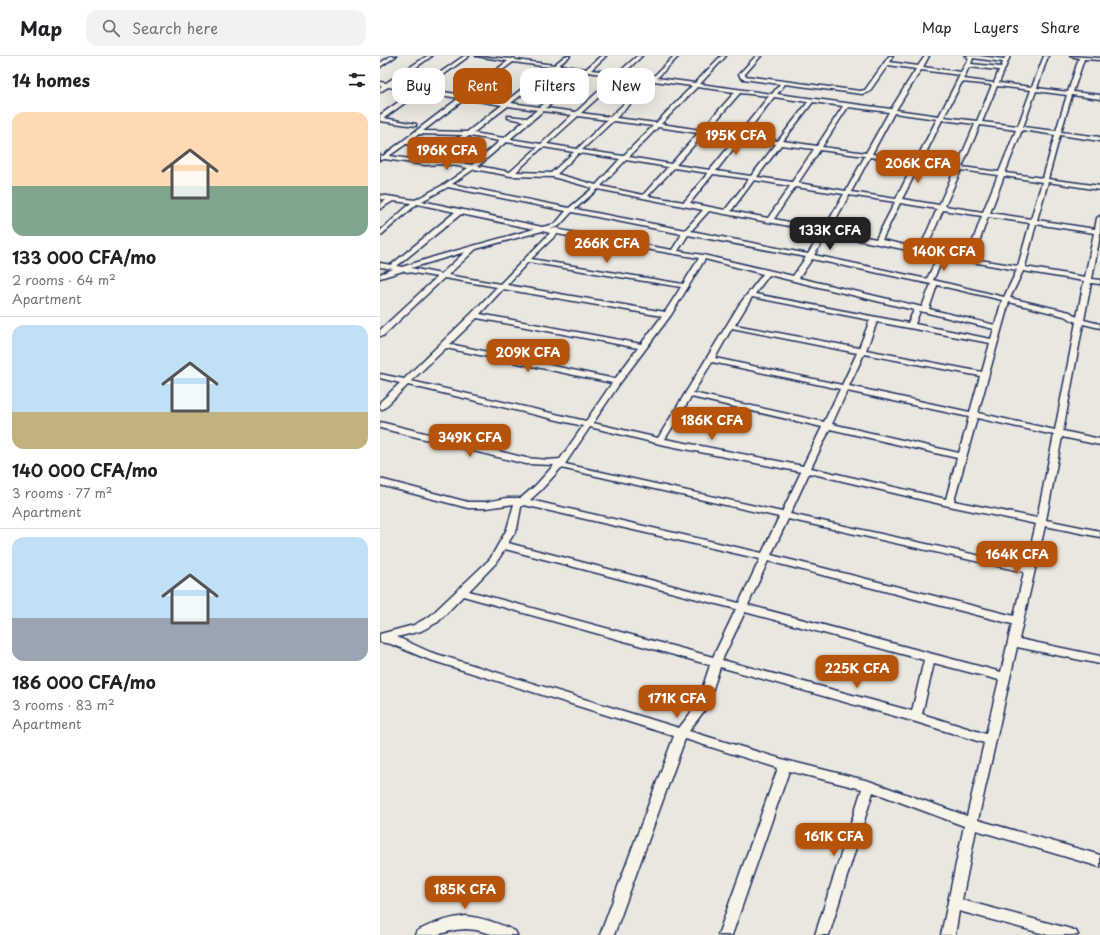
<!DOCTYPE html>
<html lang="en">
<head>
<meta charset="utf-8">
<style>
	body { margin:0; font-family:"Playpen Sans",sans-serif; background:#f2f2f2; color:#202124; height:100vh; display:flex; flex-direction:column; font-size:15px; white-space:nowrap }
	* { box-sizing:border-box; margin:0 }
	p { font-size:13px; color:#757577 }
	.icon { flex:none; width:22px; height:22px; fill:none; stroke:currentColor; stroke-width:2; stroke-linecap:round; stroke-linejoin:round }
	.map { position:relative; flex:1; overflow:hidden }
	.panel { display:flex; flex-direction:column; background:#fff; width:380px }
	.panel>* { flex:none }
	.guide { position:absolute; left:12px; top:12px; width:380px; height:36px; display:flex; gap:8px }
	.price { position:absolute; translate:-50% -34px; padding:0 9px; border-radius:8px; background:#b45309; color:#fff; font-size:13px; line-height:26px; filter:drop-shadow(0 1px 2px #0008) }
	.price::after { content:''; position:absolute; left:50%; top:24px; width:12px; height:9px; margin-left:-6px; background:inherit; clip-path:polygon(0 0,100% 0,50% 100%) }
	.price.on { background:#222; color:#fff }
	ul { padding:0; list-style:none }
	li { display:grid; align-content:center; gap:8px; height:212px; padding:0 12px }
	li+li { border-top:1px solid #e0e0e0 }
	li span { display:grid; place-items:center; height:124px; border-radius:12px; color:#555 }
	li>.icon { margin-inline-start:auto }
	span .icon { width:72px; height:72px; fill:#fffc; stroke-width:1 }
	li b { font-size:17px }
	h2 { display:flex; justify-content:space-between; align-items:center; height:48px; padding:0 12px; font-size:17px }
	.pill { padding:0 14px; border-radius:12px; background:#fff; box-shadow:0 4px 16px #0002; font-size:14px; line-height:36px }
	.pill.on { background:#b45309; color:#fff }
	header { display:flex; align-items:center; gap:24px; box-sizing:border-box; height:56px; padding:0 20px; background:#fff; border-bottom:1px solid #e0e0e0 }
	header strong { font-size:19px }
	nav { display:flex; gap:22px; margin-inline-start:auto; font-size:14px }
	.search { width:280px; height:36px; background:#f2f2f2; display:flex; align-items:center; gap:10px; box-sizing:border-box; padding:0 14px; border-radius:12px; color:#757577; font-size:15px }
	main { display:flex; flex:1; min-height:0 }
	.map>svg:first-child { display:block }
</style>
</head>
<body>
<header>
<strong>Map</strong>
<div class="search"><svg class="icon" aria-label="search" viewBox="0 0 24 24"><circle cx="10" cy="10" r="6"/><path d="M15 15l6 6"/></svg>Search here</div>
<nav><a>Map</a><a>Layers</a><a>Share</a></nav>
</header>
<main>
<section class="panel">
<h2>14 homes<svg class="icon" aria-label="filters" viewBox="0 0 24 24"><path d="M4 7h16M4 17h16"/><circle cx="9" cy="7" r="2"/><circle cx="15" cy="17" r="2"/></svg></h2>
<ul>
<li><span style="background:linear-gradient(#ffd9b3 60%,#7fa58c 0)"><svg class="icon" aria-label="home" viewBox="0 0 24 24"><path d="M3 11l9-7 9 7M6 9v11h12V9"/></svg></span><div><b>133 000 CFA/mo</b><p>2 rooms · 64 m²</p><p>Apartment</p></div></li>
<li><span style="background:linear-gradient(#bfe0f5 70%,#c2b280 0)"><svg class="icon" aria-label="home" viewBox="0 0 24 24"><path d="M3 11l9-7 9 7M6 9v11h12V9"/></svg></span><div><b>140 000 CFA/mo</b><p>3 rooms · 77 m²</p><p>Apartment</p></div></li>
<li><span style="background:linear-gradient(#bfe0f5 65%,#9aa5b1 0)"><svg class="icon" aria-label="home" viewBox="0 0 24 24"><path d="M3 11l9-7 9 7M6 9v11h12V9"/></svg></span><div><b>186 000 CFA/mo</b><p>3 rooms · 83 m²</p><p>Apartment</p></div></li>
</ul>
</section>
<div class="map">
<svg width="720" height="879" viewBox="0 0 720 879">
	<rect width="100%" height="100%" fill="#eae7e0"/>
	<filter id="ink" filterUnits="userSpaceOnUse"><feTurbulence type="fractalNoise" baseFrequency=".025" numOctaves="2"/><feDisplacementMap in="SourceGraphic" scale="8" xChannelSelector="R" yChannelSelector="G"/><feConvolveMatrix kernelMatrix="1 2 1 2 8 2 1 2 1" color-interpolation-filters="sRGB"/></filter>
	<g filter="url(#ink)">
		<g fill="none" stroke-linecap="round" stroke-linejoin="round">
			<defs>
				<g id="minor">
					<path d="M 11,0 L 16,0 L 0,11 L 0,7 Z"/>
					<path d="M 47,0 L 52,0 L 12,28 L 38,32 L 84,0 L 89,0 L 44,33 L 83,39 L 128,5 L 96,0 L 131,3 L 134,2 L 136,4 L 174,9 L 185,0 L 190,0 L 179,9 L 206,13 L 221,0 L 226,0 L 211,14 L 238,17 L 257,0 L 262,0 L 243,18 L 272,22 L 294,0 L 299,0 L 277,22 L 315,27 L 341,0 L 346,0 L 320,28 L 392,38 L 400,28 L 363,23 L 361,22 L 359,18 L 376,0 L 381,0 L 365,18 L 365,20 L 480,35 L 485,34 L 509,0 L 513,0 L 509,6 L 538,10 L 545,0 L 549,0 L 543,11 L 581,16 L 589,2 L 585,0 L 599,0 L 624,3 L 626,0 L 630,0 L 619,27 L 652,31 L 664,0 L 668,0 L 657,32 L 688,36 L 699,2 L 690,0 L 720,2 L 720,4 L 704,3 L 693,36 L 720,39 L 720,43 L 692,39 L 681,76 L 720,81 L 720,85 L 680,79 L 668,123 L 720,130 L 720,134 L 668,126 L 657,164 L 715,173 L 717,162 L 720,160 L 720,179 L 712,223 L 720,224 L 720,228 L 711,227 L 704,264 L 720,268 L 720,272 L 703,268 L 683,375 L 720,383 L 720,389 L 682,381 L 666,464 L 720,475 L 720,481 L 665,470 L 639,583 L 720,600 L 720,608 L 637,591 L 598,764 L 720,799 L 720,811 L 596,774 L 582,844 L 691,873 L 696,875 L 698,879 L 668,879 L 579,855 L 575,879 L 561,879 L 584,770 L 493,736 L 449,879 L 435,879 L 482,733 L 409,715 L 352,879 L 338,879 L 398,712 L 305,683 L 234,879 L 220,879 L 294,680 L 47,603 L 11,588 L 0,586 L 0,578 L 34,569 L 50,560 L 110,503 L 127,473 L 134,448 L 106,452 L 88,452 L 0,429 L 0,423 L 88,446 L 106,446 L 127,442 L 141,442 L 155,430 L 174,409 L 146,408 L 0,372 L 0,366 L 146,402 L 168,404 L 180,403 L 203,370 L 28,329 L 3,353 L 0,353 L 0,346 L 20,327 L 0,322 L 0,318 L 24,323 L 92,257 L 117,231 L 64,222 L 3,280 L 0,280 L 0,274 L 57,221 L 23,215 L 0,222 L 0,218 L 13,213 L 0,211 L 0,207 L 11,209 L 75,156 L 37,148 L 0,180 L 0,175 L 31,147 L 13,145 L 0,153 L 0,148 L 6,144 L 0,143 L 0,139 L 35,144 L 65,128 L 88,112 L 66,108 L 45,109 L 5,103 L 0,104 L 0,99 L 3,100 L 79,42 L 40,36 L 4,62 L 36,68 L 36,70 L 0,65 L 0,59 L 34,35 L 8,31 L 0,36 L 0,32 L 2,30 L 0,30 L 0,26 L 6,27 ZM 593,2 L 623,6 L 621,11 L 591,8 ZM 133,6 L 170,11 L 125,46 L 88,40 ZM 508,9 L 536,13 L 511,53 L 397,38 L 405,28 L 482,38 L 489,36 ZM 589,11 L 619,14 L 614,27 L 583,23 ZM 176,12 L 203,15 L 160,51 L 131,47 ZM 541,14 L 580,19 L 559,60 L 516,54 ZM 208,16 L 235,20 L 196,56 L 166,52 ZM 241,21 L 269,24 L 230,61 L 201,57 ZM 274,25 L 312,30 L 276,67 L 236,62 ZM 582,26 L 612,29 L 597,65 L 564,61 ZM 617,30 L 651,34 L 638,70 L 602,66 ZM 317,31 L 355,36 L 321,74 L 281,68 ZM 656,35 L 687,39 L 676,75 L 643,71 ZM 360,37 L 389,40 L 358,79 L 327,75 ZM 394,41 L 428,46 L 398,85 L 364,80 ZM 85,43 L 122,49 L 87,76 L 43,75 ZM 433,46 L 463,50 L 437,90 L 403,85 ZM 128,50 L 157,54 L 147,62 L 128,60 L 128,62 L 144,65 L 124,82 L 93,77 ZM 468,51 L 509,56 L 486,97 L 442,91 ZM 163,55 L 192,59 L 161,88 L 130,83 ZM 514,57 L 557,63 L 536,104 L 492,98 ZM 198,60 L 227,64 L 197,93 L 167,88 ZM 562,64 L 595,68 L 577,110 L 542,105 ZM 233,65 L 273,70 L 243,100 L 202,94 ZM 600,69 L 636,74 L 619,116 L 582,111 ZM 278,71 L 318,77 L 291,108 L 249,101 ZM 642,74 L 675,79 L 663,122 L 625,117 ZM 39,78 L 83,79 L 70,86 L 30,84 ZM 324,78 L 356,82 L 330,114 L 296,109 ZM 89,80 L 120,85 L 92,109 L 66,104 L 45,105 L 9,100 L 26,88 L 71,90 L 81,86 ZM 361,83 L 396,88 L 371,120 L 336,115 ZM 126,86 L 158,91 L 130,116 L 98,110 ZM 401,89 L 434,93 L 412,126 L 377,121 ZM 163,91 L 194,96 L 171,117 L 136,116 ZM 440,94 L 485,100 L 466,135 L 418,127 ZM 199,97 L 240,103 L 216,129 L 177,118 ZM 490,101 L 534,107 L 516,143 L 471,136 ZM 246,104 L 288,111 L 263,139 L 221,130 ZM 540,108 L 575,113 L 559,149 L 522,143 ZM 294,112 L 328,117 L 304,146 L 268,140 ZM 94,113 L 131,120 L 173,121 L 213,132 L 189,152 L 72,128 ZM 581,114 L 618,119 L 603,156 L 565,150 ZM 333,118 L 369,123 L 345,154 L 310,147 ZM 624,120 L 662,126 L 651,163 L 610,157 ZM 374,124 L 410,130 L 388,162 L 351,155 ZM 68,131 L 186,155 L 175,168 L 162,171 L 42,145 ZM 415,131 L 464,138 L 444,173 L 394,163 ZM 218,133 L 323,154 L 305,174 L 195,153 ZM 469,139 L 515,146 L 496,183 L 450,174 ZM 520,147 L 557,153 L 540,192 L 502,184 ZM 563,154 L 602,160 L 587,201 L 546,193 ZM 329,155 L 442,176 L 428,198 L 311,175 ZM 192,156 L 302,178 L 292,194 L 180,174 L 177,172 L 170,173 L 179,170 ZM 81,158 L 154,173 L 57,200 L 22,211 L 17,210 ZM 608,161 L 650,167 L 638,210 L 593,203 ZM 656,168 L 714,177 L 705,221 L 645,211 ZM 162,175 L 170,177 L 120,228 L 68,219 L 96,193 ZM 177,178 L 319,202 L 303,228 L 151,203 ZM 448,178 L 558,200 L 547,223 L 434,199 ZM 308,179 L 426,201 L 413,220 L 323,199 L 298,195 ZM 85,196 L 61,218 L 31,212 ZM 564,201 L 637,214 L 624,241 L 553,224 ZM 325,203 L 383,218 L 359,249 L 278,382 L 213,367 L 240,327 L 291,259 ZM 432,203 L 551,228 L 542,251 L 419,222 ZM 148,206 L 301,231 L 285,256 L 127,229 ZM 643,215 L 704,225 L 697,261 L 690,256 L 630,242 ZM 389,219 L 534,254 L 528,267 L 375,238 ZM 557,229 L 622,244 L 615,269 L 549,253 ZM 123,233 L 282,260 L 261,288 L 100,258 ZM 372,241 L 490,264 L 479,292 L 355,269 ZM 629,246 L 684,260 L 696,266 L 675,374 L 598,357 ZM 540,255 L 614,273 L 611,283 L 535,268 ZM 97,262 L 258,292 L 235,323 L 70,288 ZM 497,266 L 610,287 L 602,316 L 486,294 ZM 352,272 L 477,297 L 462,329 L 335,302 ZM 66,292 L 232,327 L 206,365 L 31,325 ZM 484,298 L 600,320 L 590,356 L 469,330 ZM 332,306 L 460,333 L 444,366 L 313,337 ZM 467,335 L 589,361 L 579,397 L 452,368 ZM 311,341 L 442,371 L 423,410 L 285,383 ZM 597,362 L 674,379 L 657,462 L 574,445 ZM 210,371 L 280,388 L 421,416 L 402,456 L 185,408 ZM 450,373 L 577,402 L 566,443 L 431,412 ZM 181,412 L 399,461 L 382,497 L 150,444 L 161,434 ZM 429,417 L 569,450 L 656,468 L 646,510 L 410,458 ZM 144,449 L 380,503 L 359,547 L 128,487 L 137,473 L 141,451 ZM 408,463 L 644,516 L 634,560 L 391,499 ZM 125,493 L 356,553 L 333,601 L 89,535 L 116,507 ZM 388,505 L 632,568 L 621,616 L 368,549 ZM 83,540 L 330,609 L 317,649 L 299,672 L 50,596 L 17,581 L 41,575 L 58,566 ZM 365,556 L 544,604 L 532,655 L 342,604 ZM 554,607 L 619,624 L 606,678 L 542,658 ZM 340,611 L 536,666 L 604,687 L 587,760 L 489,725 L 405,704 L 309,675 L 327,651 Z"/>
					<path d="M 86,860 C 103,862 118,867 135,875 L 137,879 L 116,879 L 96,874 L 86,873 L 75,874 L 56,879 L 35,879 L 37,875 C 53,867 68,862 86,860 Z"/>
				</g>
			</defs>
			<use href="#minor" stroke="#1b2f5e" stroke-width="3"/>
			<use href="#minor" fill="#f7f3e8" fill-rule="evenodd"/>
		</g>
	</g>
</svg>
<b class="price" style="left:356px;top:100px">195K CFA</b>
<b class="price" style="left:67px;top:115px">196K CFA</b>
<b class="price" style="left:538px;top:128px">206K CFA</b>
<b class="price on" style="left:450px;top:195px">133K CFA</b>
<b class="price" style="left:227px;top:208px">266K CFA</b>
<b class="price" style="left:564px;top:216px">140K CFA</b>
<b class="price" style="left:148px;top:317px">209K CFA</b>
<b class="price" style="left:332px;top:385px">186K CFA</b>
<b class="price" style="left:90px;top:402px">349K CFA</b>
<b class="price" style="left:637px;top:519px">164K CFA</b>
<b class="price" style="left:477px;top:633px">225K CFA</b>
<b class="price" style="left:297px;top:663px">171K CFA</b>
<b class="price" style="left:454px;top:801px">161K CFA</b>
<b class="price" style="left:85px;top:854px">185K CFA</b>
<div class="guide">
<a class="pill">Buy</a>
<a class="pill on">Rent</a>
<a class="pill">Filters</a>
<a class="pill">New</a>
</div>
</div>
</main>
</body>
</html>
